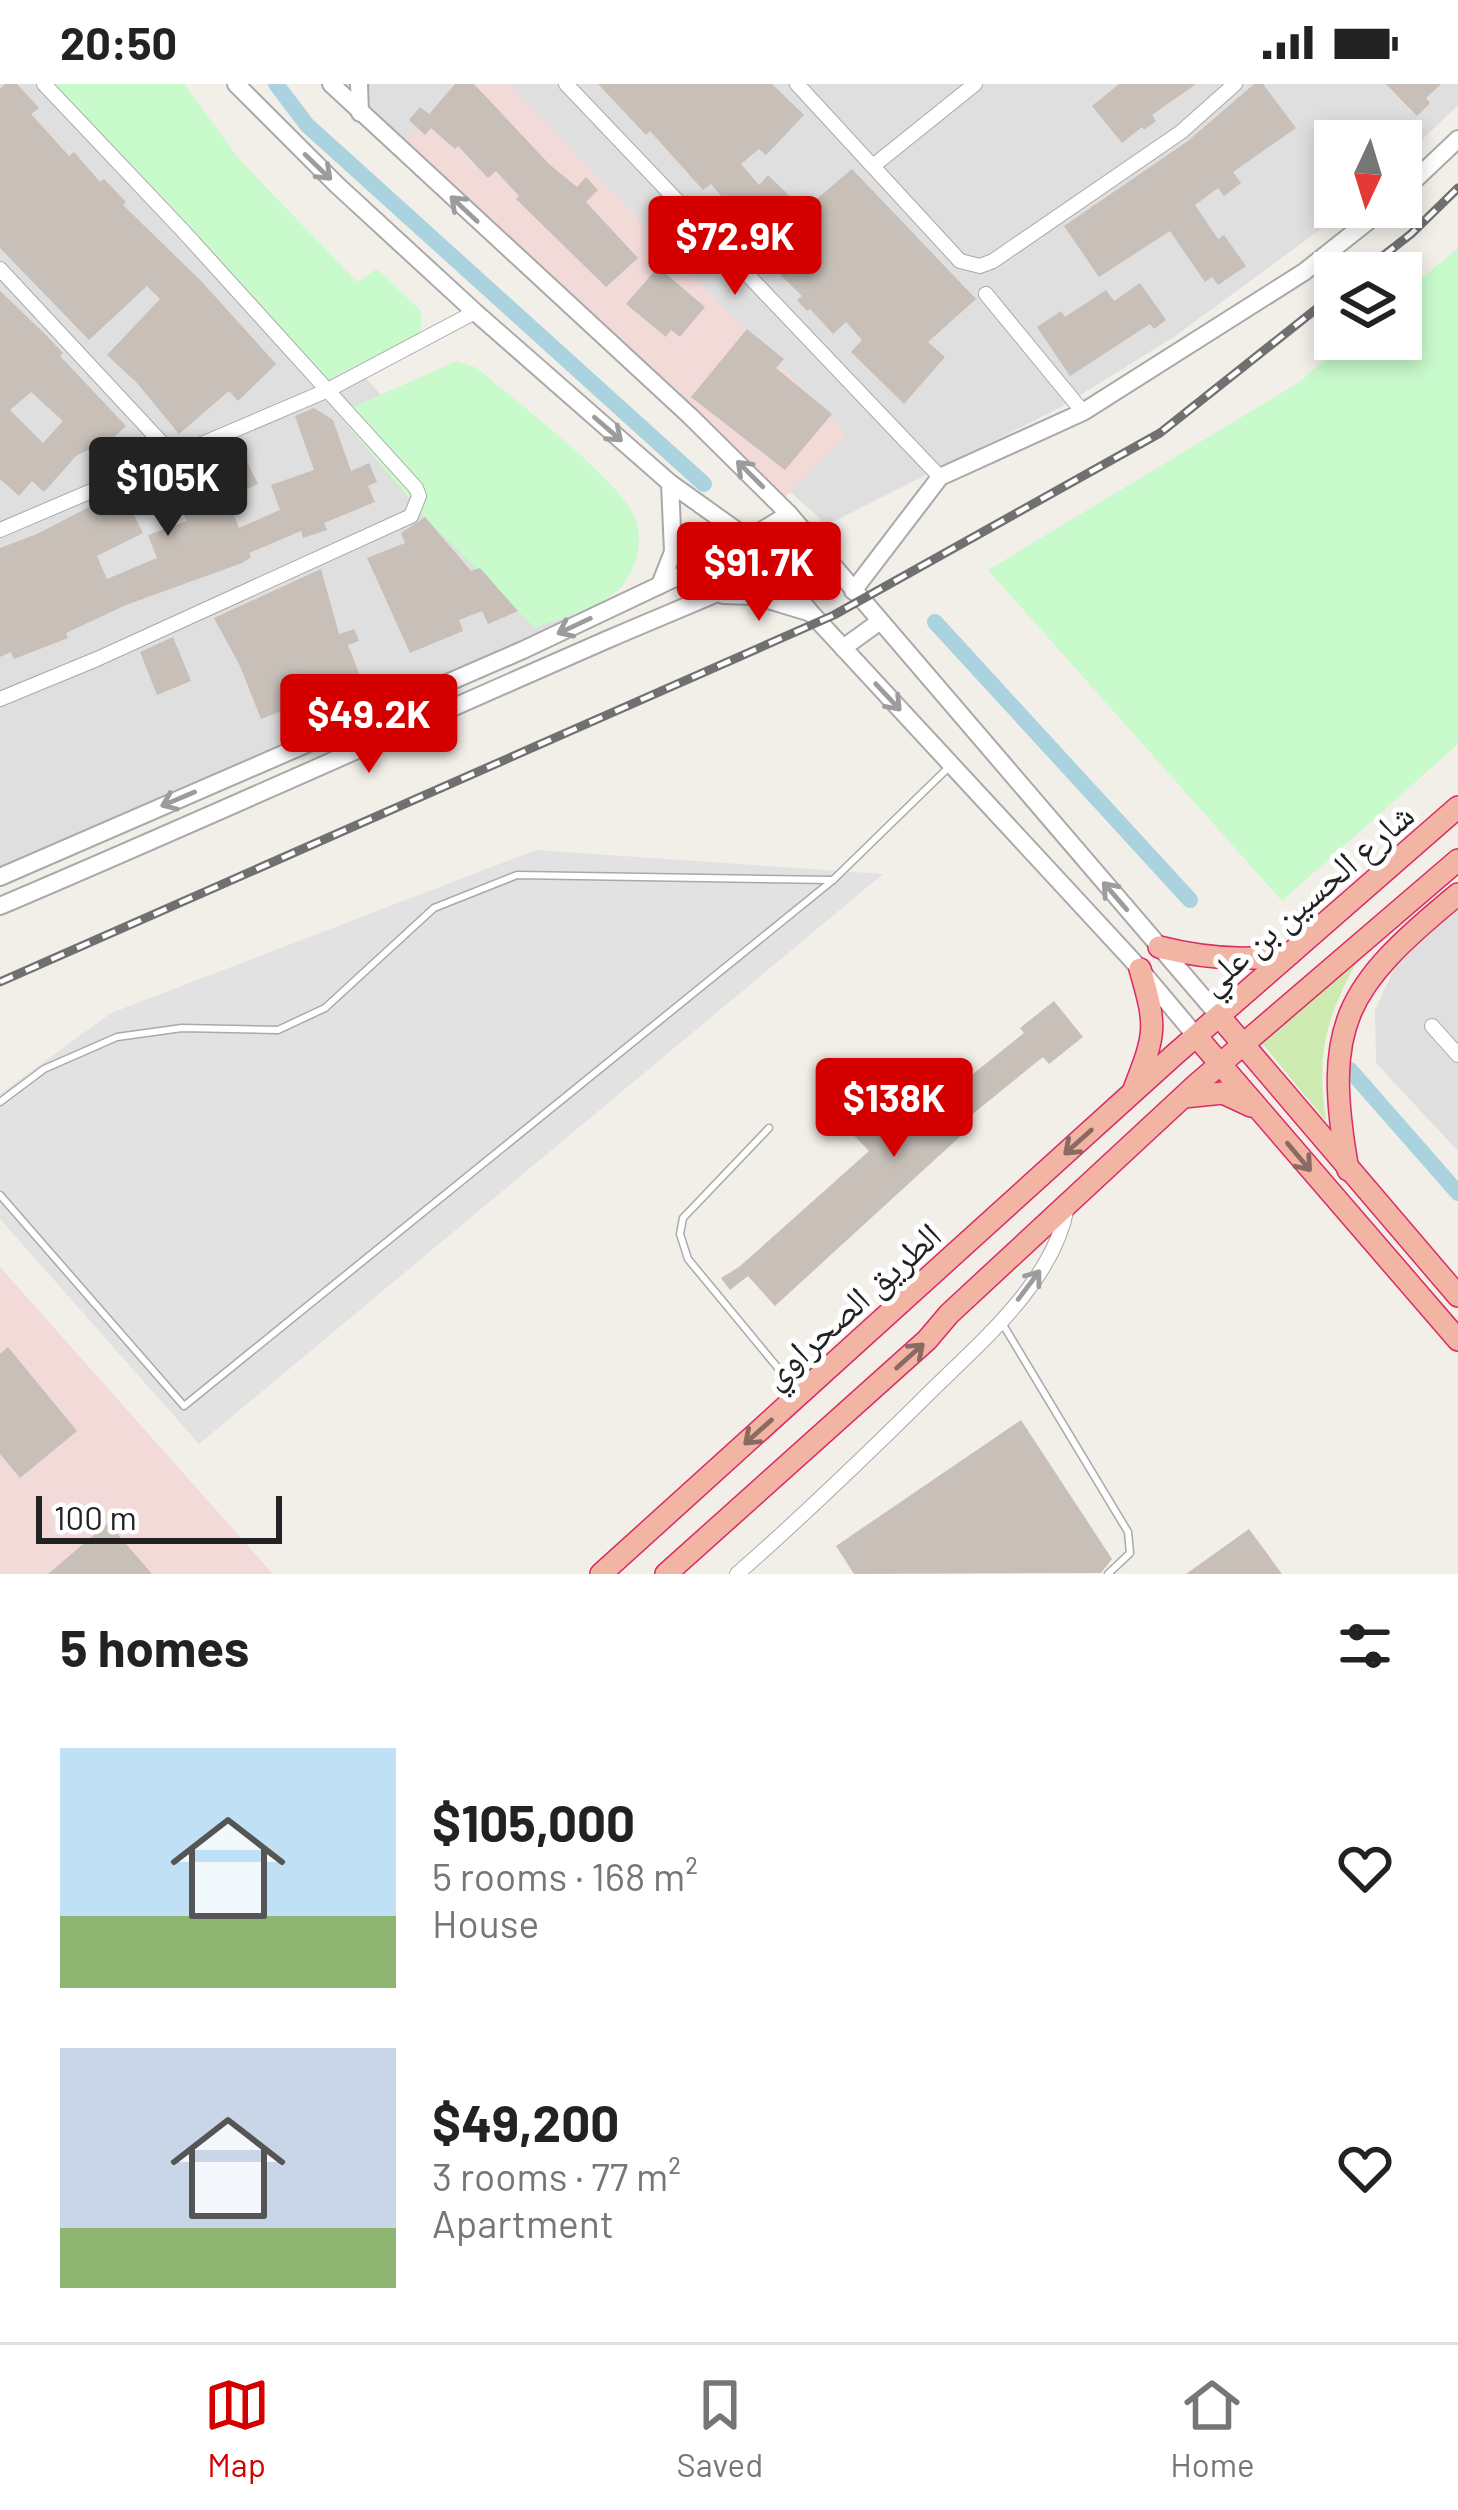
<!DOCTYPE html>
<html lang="en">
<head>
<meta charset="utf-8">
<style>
	body { margin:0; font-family:Barlow,"Noto Naskh Arabic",sans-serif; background:#f6f6f6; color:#222; height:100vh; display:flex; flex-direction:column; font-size:45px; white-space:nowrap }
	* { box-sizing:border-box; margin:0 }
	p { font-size:39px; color:#767676 }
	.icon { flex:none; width:66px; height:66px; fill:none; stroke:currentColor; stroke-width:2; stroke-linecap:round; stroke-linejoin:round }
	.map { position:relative; height:1490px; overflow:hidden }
	.sheet { display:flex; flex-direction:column; background:#fff; flex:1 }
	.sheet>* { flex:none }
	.needle { width:78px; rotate:184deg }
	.tools { position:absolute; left:1314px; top:36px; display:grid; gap:24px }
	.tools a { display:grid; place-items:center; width:108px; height:108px; border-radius:0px; background:#fff; box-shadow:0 6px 18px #0003; font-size:60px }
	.scale { position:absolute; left:36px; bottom:30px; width:246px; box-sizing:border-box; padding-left:12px; border:6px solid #222; border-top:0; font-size:33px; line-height:42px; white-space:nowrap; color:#222; -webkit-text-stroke:9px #fff; paint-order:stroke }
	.price { position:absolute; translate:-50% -102px; padding:0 27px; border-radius:12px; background:#d40000; color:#fff; font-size:39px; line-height:78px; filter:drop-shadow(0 3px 6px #0008) }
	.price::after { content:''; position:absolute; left:50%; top:72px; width:36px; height:27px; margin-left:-18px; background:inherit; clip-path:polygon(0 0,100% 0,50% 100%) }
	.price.on { background:#222; color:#fff }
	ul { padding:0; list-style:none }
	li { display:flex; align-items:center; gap:36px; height:300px; padding:0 60px }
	li span { display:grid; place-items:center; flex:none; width:336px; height:240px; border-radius:0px; color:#555 }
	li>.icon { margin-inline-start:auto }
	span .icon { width:144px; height:144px; fill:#fffc; stroke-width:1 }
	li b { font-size:51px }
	h2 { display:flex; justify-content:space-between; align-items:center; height:144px; padding:0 60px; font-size:51px }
	.status { display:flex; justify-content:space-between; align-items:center; height:84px; padding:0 60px; background:#fff; direction:ltr }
	.status svg { height:33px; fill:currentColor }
	.dock { display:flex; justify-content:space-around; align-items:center; height:168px; border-top:3px solid #e0e0e0; background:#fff; font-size:33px; color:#767676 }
	.dock a { display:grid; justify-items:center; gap:6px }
	.dock .on { color:#d40000 }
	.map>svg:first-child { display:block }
</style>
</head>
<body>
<div class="status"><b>20:50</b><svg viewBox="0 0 49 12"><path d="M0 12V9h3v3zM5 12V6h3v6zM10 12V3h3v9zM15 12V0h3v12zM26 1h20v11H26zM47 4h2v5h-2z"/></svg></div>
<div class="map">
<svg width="1458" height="1490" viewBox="0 0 1458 1490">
	<rect width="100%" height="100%" fill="#f2efe9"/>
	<g fill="#e0dfdf">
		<path d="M 0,0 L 110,0 L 582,542 L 0,794 Z"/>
		<path d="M 340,0 L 1458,0 L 1458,21 L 1401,76 L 1401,57 L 1335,57 L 1335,123 L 1351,123 L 1174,253 L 1059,324 L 827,441 Z"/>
		<path d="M 1458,823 L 1458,1067 L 1376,979 L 1375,926 L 1399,875 Z"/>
	</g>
	<g fill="#f2dad9">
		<path d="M 456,0 L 508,0 L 847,350 L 775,423 L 394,69 Z"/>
		<path d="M 0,1183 L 273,1490 L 0,1490 Z"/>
	</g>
	<path fill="#cdebb0" d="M 1360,872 C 1326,933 1316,968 1326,1037 L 1261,958 Z"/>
	<g fill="#c8facc">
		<path d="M 44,0 L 184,0 L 239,75 L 357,198 L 377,185 L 421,227 L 421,250 L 328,297 Z"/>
		<path d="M 1458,164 L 1458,660 L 1282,817 L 988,486 L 1298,299 L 1350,255 L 1401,255 L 1401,212 Z"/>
		<path d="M 457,277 L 477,284 C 511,314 625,399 636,437 C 644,463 634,495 612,511 C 591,527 560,534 535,544 L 425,433 L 346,340 L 353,323 Z"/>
	</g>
	<path fill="#e2e2e2" d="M 536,766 L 883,790 L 199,1360 L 0,1135 L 0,1010 L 111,929 Z"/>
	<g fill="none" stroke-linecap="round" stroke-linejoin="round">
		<g stroke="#aad3df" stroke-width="16">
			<path d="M 276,0 L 307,41 L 704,400"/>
			<path d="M 935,538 L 1190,816"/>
			<path d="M 1350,986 L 1458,1109"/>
		</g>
	</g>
	<g fill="#c7bfb8" fill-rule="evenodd">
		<path d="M 5,0 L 17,0 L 39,24 L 31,30 L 69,72 L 74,68 L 100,98 L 104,95 L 126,118 L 123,121 L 202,198 L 276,280 L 238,317 L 229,307 L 179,350 L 137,299 L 107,271 L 160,215 L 147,202 L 89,256 L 0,164 L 0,5 Z"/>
		<path d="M 455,0 L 474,0 L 550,81 L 577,103 L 586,93 L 598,106 L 586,118 L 638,174 L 606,203 L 516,115 L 519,112 L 496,87 L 488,94 L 458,62 L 455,65 L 431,44 L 425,51 L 409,36 L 420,23 L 429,30 Z"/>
		<path d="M 598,0 L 772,0 L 804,31 L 766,71 L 759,65 L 741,80 L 759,101 L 768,91 L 804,126 L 852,85 L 976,215 L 928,258 L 945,273 L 904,320 L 851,268 L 862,256 L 846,238 L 833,250 L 810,225 L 807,227 L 797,216 L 802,212 L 760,171 L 766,165 L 746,145 L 742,149 L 726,133 L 733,126 L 711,100 L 703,106 L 650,47 L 646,51 Z"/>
		<path d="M 1119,0 L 1196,0 L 1152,31 L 1156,37 L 1144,46 L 1142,43 L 1122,59 L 1092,22 Z"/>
		<path d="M 1254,0 L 1263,0 L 1296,44 L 1233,88 L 1241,99 L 1224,112 L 1218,104 L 1195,121 L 1218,155 L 1224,151 L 1246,182 L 1218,201 L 1212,193 L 1205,198 L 1170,147 L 1099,193 L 1064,142 L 1188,57 Z"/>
		<path d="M 1386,0 L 1441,0 L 1426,14 L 1430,19 L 1417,32 Z"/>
		<path d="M 658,183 L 705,223 L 680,253 L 671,246 L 666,253 L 626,220 Z"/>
		<path d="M 1140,199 L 1166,236 L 1154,245 L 1150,240 L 1070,292 L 1037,243 L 1061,227 L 1065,233 L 1106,206 L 1114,217 Z"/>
		<path d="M 0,207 L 44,249 L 63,269 L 60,272 L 126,342 L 94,372 L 88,366 L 76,372 L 44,408 L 32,397 L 19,412 L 0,395 ZM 31,308 L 63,337 L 43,359 L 10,326 Z"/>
		<path d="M 747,245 L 784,275 L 776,284 L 832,330 L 785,386 L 691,313 Z"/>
		<path d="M 314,324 L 333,336 L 351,387 L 369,379 L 377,398 L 368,402 L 375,418 L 324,439 L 327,446 L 303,454 L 301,447 L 249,469 L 251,473 L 242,479 L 126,521 L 66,549 L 68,554 L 14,575 L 11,568 L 0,573 L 0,464 L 37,450 L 114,410 L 122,426 L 129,422 L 143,449 L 97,472 L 107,495 L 157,474 L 148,451 L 187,437 L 169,398 L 178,394 L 177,390 L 209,375 L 206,370 L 237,357 L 258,400 L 227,414 L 239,444 L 280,426 L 271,401 L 314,386 L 295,332 Z"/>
		<path d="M 425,433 L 471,487 L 480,484 L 518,527 L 488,540 L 482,527 L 459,536 L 463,547 L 410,569 L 367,474 L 405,459 L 401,449 Z"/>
		<path d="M 321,485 L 339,550 L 354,545 L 359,557 L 348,561 L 360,592 L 285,620 L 287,625 L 261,635 L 240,582 L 214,534 Z"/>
		<path d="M 173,553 L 191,597 L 157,611 L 140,568 Z"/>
		<path d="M 1054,917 L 1083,953 L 1049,980 L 1043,973 L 959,1041 L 965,1048 L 775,1222 L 748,1192 L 730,1206 L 721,1194 L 739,1183 L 869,1067 L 833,1030 L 848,1015 L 882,1049 L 927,1008 L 938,1018 L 1024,949 L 1020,944 Z"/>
		<path d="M 8,1263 L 77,1347 L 20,1394 L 0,1370 L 0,1270 Z"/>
		<path d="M 1021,1336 L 1112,1475 L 1101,1489 L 854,1490 L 836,1462 Z"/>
		<path d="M 108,1439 L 152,1490 L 48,1490 Z"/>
		<path d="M 1249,1445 L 1282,1490 L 1186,1490 Z"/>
	</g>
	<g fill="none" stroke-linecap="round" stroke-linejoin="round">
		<defs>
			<g id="service">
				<path d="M 0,1018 L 44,985 L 117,953 L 182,944 L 278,946 L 325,924 L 434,824 L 517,791 L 833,796"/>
				<path d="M 769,1044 L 683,1134 L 680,1150 L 688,1175 L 797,1307"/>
				<path d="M 0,1111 L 184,1322 L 833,796 L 951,681"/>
				<path d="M 1002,1239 L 1128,1448 L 1130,1469 L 1108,1490"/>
			</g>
			<g id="minor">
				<path d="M 566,0 L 940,393"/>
				<path d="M 797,0 L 960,177 L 980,182 L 993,177 L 1181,48 L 1235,0"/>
				<path d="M 873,82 L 975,0"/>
				<path d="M 0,185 L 172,370"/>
				<path d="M 986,210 L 1083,328"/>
				<path d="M 0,446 L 326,307 L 475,228"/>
				<path d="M 0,615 L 97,575 L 411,432 L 419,412 L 416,404 L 185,149 L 44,0"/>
				<path d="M 1432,942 L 1458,971"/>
				<path d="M 737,1490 C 800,1435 860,1377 919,1319 C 973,1264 1053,1202 1067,1123"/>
			</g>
			<g id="tertiary">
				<path d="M 236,0 L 337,101 L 475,228 L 670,399 L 750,456 L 811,529 L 1132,876 L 1196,952"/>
				<path d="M 331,0 L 690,332 L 789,430 L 1219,932"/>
				<path d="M 359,0 L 360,29"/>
				<path d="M 1401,109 L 1458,55"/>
				<path d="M 660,501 L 673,468 L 670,399"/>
				<path d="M 853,507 L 940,393 L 1083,328 L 1304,188 L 1386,123"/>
				<path d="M 723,511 L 755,512 L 808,528"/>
				<path d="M 843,564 L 879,538"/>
				<path d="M 0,793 L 523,566 L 715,475 L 789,430"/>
				<path d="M 0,822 C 205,735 407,643 611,554 C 681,524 751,496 821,463"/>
			</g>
			<g id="trunk">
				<path d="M 1159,863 C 1202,874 1246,878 1290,870"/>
				<path d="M 1219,932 L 1458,1212"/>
				<path d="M 1196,952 L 1458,1256"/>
				<path d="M 1134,1005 C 1156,949 1157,943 1140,885"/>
				<path d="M 1184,1013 L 1223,1009 L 1251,1022"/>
				<path d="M 1348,1086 C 1322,939 1345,903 1458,810"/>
				<path d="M 601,1490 L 1173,972 L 1458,723"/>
				<path d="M 666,1490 L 927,1256 L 949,1230 L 1197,1000 L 1458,776"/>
			</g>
		</defs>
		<use href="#service" stroke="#a9a9a9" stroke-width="9"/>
		<use href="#minor" stroke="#a9a9a9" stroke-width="16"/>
		<use href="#tertiary" stroke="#a9a9a9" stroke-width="20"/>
		<use href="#trunk" stroke="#dc2a67" stroke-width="24"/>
		<use href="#service" stroke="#fff" stroke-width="6"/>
		<use href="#minor" stroke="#fff" stroke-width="14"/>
		<use href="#tertiary" stroke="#fff" stroke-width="16"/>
		<use href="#trunk" stroke="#f2b4a3" stroke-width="21"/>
		<defs>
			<g id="rail">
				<path d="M 1361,189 L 1411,150 L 1458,104"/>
				<path d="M 0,898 L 834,531 L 1160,349 L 1335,210"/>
			</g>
		</defs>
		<use href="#rail" stroke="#707070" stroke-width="9"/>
		<use href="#rail" stroke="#fff" stroke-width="4.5" stroke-dasharray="14" stroke-linecap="butt"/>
	</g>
	<defs><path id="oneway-shaft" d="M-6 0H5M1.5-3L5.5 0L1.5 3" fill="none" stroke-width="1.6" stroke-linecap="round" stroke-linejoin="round" transform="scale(3)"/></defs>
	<g stroke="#9c9c9c">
		<use href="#oneway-shaft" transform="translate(318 83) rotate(44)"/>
		<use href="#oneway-shaft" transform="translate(464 125) rotate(-137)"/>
		<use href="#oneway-shaft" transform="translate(608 345) rotate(41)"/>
		<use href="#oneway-shaft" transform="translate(750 390) rotate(-135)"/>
		<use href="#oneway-shaft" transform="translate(574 542) rotate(155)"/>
		<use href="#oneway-shaft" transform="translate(888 613) rotate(47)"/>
		<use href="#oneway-shaft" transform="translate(178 715) rotate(157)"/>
		<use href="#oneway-shaft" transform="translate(1115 812) rotate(-131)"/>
		<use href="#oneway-shaft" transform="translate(1029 1201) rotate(-53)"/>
	</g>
	<g stroke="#8a6b62">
		<use href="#oneway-shaft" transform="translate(1078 1058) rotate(138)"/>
		<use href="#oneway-shaft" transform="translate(1299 1073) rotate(50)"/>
		<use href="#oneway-shaft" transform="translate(910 1272) rotate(-42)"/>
		<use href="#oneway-shaft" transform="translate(758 1348) rotate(138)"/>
	</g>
	<g text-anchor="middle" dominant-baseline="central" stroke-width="10" stroke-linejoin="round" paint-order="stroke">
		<g font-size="36" fill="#222" stroke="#fff">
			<text transform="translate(1305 813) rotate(-41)">شارع الحسين بن علي</text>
			<text transform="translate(850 1220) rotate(-42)">الطريق الصحراوي</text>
		</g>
	</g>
</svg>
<div class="tools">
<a><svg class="needle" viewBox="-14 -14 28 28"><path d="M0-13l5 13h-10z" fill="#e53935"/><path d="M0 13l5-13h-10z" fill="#767676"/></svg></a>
<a><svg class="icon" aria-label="layers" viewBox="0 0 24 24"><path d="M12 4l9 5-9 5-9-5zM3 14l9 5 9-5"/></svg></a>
</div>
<div class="scale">100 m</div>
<b class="price" style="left:735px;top:214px">$72.9K</b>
<b class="price on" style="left:168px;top:455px">$105K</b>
<b class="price" style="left:759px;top:540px">$91.7K</b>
<b class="price" style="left:369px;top:692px">$49.2K</b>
<b class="price" style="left:894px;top:1076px">$138K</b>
</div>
<section class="sheet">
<h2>5 homes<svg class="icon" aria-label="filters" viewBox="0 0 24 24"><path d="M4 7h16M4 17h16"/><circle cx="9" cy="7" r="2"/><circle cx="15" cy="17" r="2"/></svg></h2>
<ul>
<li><span style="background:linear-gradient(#bfe0f5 70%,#8fb573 0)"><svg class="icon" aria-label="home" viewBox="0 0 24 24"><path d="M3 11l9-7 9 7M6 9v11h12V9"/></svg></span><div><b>$105,000</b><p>5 rooms · 168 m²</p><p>House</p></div><svg class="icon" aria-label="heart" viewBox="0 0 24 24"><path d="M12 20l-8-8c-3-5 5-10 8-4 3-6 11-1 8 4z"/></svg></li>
<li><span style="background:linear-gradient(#c9d6e8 75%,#8fb573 0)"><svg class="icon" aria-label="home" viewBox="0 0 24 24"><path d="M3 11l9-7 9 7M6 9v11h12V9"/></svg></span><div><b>$49,200</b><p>3 rooms · 77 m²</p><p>Apartment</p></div><svg class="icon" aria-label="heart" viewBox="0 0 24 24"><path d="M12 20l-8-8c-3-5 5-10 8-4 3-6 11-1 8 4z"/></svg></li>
</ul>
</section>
<nav class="dock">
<a class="on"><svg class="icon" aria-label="map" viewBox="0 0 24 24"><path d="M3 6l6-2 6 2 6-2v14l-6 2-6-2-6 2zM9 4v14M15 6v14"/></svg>Map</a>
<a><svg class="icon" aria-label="saved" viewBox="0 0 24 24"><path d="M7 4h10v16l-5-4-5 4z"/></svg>Saved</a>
<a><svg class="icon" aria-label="home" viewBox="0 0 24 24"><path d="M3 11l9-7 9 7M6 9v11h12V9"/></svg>Home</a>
</nav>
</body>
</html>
